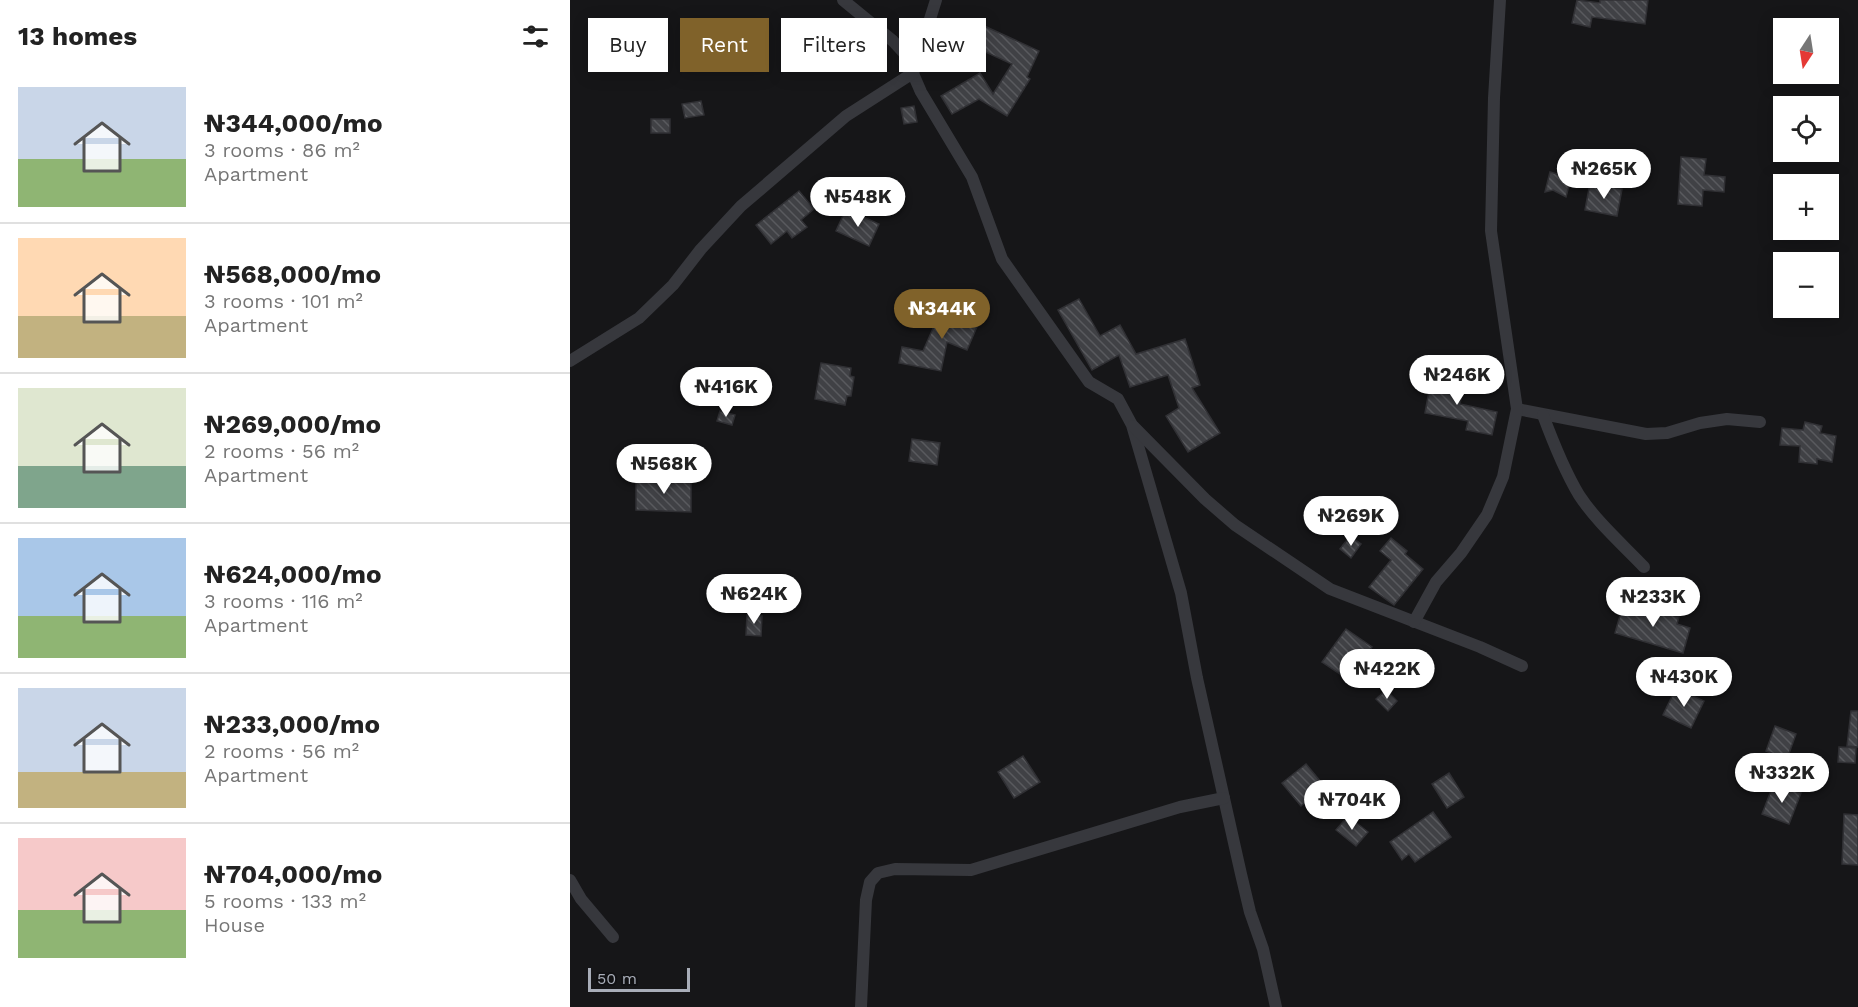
<!DOCTYPE html>
<html lang="en">
<head>
<meta charset="utf-8">
<style>
	body { margin:0; font-family:"Work Sans",sans-serif; background:#f6f6f6; color:#222; height:100vh; display:flex; flex-direction:column; font-size:22px; white-space:nowrap }
	* { box-sizing:border-box; margin:0 }
	p { font-size:20px; color:#767676 }
	.icon { flex:none; width:33px; height:33px; fill:none; stroke:currentColor; stroke-width:2; stroke-linecap:round; stroke-linejoin:round }
	.map { position:relative; flex:1; overflow:hidden }
	.drawer { display:flex; flex-direction:column; background:#fff; width:570px }
	.drawer>* { flex:none }
	.hud { position:absolute; left:18px; top:18px; width:570px; height:54px; display:flex; gap:12px }
	.needle { width:39px; rotate:192deg }
	.tools { position:absolute; left:1203px; top:18px; display:grid; gap:12px }
	.tools a { display:grid; place-items:center; width:66px; height:66px; border-radius:0px; background:#fff; box-shadow:0 3px 15px #0003; font-size:30px }
	.scale { position:absolute; left:18px; bottom:15px; width:102px; box-sizing:border-box; padding-left:6px; border:3px solid #a8adb8; border-top:0; font-size:16px; line-height:21px; white-space:nowrap; color:#a8adb8; -webkit-text-stroke:4px #111113; paint-order:stroke }
	.price { position:absolute; translate:-50% -51px; padding:0 14px; border-radius:21px; background:#fff; color:#222; font-size:20px; line-height:39px; filter:drop-shadow(0 2px 3px #0008) }
	.price::after { content:''; position:absolute; left:50%; top:36px; width:18px; height:14px; margin-left:-9px; background:inherit; clip-path:polygon(0 0,100% 0,50% 100%) }
	.price.on { background:#80622a; color:#fff }
	ul { padding:0; list-style:none }
	li { display:flex; align-items:center; gap:18px; height:150px; padding:0 18px }
	li+li { border-top:2px solid #e0e0e0 }
	li span { display:grid; place-items:center; flex:none; width:168px; height:120px; border-radius:0px; color:#555 }
	li>.icon { margin-inline-start:auto }
	span .icon { width:72px; height:72px; fill:#fffc; stroke-width:1 }
	li b { font-size:26px }
	h2 { display:flex; justify-content:space-between; align-items:center; height:72px; padding:0 18px; font-size:26px }
	.chip { padding:0 21px; border-radius:0px; background:#fff; box-shadow:0 3px 15px #0003; font-size:21px; line-height:54px }
	.chip.on { background:#80622a; color:#fff }
	main { display:flex; flex:1; min-height:0 }
	.map>svg:first-child { display:block }
</style>
</head>
<body>
<main>
<section class="drawer">
<h2>13 homes<svg class="icon" aria-label="filters" viewBox="0 0 24 24"><path d="M4 7h16M4 17h16"/><circle cx="9" cy="7" r="2"/><circle cx="15" cy="17" r="2"/></svg></h2>
<ul>
<li><span style="background:linear-gradient(#c9d6e8 60%,#8fb573 0)"><svg class="icon" aria-label="home" viewBox="0 0 24 24"><path d="M3 11l9-7 9 7M6 9v11h12V9"/></svg></span><div><b>₦344,000/mo</b><p>3 rooms · 86 m²</p><p>Apartment</p></div></li>
<li><span style="background:linear-gradient(#ffd9b3 65%,#c2b280 0)"><svg class="icon" aria-label="home" viewBox="0 0 24 24"><path d="M3 11l9-7 9 7M6 9v11h12V9"/></svg></span><div><b>₦568,000/mo</b><p>3 rooms · 101 m²</p><p>Apartment</p></div></li>
<li><span style="background:linear-gradient(#dfe7d0 65%,#7fa58c 0)"><svg class="icon" aria-label="home" viewBox="0 0 24 24"><path d="M3 11l9-7 9 7M6 9v11h12V9"/></svg></span><div><b>₦269,000/mo</b><p>2 rooms · 56 m²</p><p>Apartment</p></div></li>
<li><span style="background:linear-gradient(#a9c7e8 65%,#8fb573 0)"><svg class="icon" aria-label="home" viewBox="0 0 24 24"><path d="M3 11l9-7 9 7M6 9v11h12V9"/></svg></span><div><b>₦624,000/mo</b><p>3 rooms · 116 m²</p><p>Apartment</p></div></li>
<li><span style="background:linear-gradient(#c9d6e8 70%,#c2b280 0)"><svg class="icon" aria-label="home" viewBox="0 0 24 24"><path d="M3 11l9-7 9 7M6 9v11h12V9"/></svg></span><div><b>₦233,000/mo</b><p>2 rooms · 56 m²</p><p>Apartment</p></div></li>
<li><span style="background:linear-gradient(#f6c9c9 60%,#8fb573 0)"><svg class="icon" aria-label="home" viewBox="0 0 24 24"><path d="M3 11l9-7 9 7M6 9v11h12V9"/></svg></span><div><b>₦704,000/mo</b><p>5 rooms · 133 m²</p><p>House</p></div></li>
</ul>
</section>
<div class="map">
<svg width="1288" height="1007" viewBox="0 0 1288 1007">
	<defs>
		<pattern id="building-back-hatch" width="6" height="6" patternUnits="userSpaceOnUse" patternTransform="scale(1.5)"><rect width="6" height="6" fill="#404145"/><path d="M-1 5l2 2M0 0l6 6M5-1l2 2" fill="none" stroke="#595a5e"/></pattern>
	</defs>
	<rect width="100%" height="100%" fill="#161618"/>
	<g fill="url(#building-back-hatch)" stroke="#303034" stroke-width="1.5">
		<path d="M 1007,0 L 1030,3 L 1030,0 L 1078,0 L 1075,24 L 1022,17 L 1020,27 L 1002,23 Z"/>
		<path d="M 399,19 L 469,51 L 457,77 L 460,79 L 437,116 L 409,99 L 382,114 L 371,96 L 410,73 L 423,94 L 442,64 L 389,40 Z"/>
		<path d="M 131,101 L 134,115 L 115,118 L 112,104 Z"/>
		<path d="M 344,106 L 347,122 L 334,124 L 331,108 Z"/>
		<rect x="81" y="119" width="19" height="14"/>
		<path d="M 1111,157 L 1136,159 L 1134,175 L 1155,177 L 1154,192 L 1133,190 L 1132,206 L 1108,204 Z"/>
		<path d="M 980,172 L 1001,178 L 996,197 L 983,190 L 975,192 Z"/>
		<path d="M 1020,183 L 1052,189 L 1047,216 L 1015,210 Z"/>
		<path d="M 229,191 L 244,209 L 231,220 L 237,227 L 222,238 L 217,231 L 201,244 L 186,225 Z"/>
		<path d="M 276,209 L 309,224 L 299,246 L 266,231 Z"/>
		<path d="M 509,299 L 530,336 L 550,325 L 566,354 L 615,339 L 630,385 L 622,388 L 650,433 L 618,452 L 596,416 L 609,408 L 598,375 L 560,387 L 549,355 L 522,370 L 488,310 Z"/>
		<path d="M 373,306 L 409,322 L 397,350 L 377,342 L 371,371 L 329,363 L 332,347 L 353,351 Z"/>
		<path d="M 251,363 L 281,368 L 280,376 L 284,377 L 281,396 L 277,396 L 275,405 L 245,399 Z"/>
		<path d="M 862,375 L 894,381 L 890,404 L 927,412 L 922,435 L 896,430 L 898,421 L 855,413 Z"/>
		<path d="M 150,411 L 165,415 L 162,425 L 147,421 Z"/>
		<path d="M 1235,422 L 1252,426 L 1250,433 L 1266,436 L 1262,462 L 1247,459 L 1247,464 L 1229,462 L 1230,446 L 1210,445 L 1212,428 L 1233,430 Z"/>
		<path d="M 342,439 L 370,443 L 367,465 L 339,461 Z"/>
		<path d="M 66,478 L 121,480 L 121,512 L 66,510 Z"/>
		<path d="M 780,536 L 791,544 L 781,558 L 770,549 Z"/>
		<path d="M 821,538 L 837,551 L 835,554 L 853,569 L 824,605 L 799,587 L 821,560 L 810,551 Z"/>
		<path d="M 1067,603 L 1079,606 L 1079,609 L 1109,617 L 1107,624 L 1120,628 L 1113,653 L 1045,633 L 1053,605 L 1065,609 Z"/>
		<path d="M 177,615 L 192,616 L 191,636 L 176,635 Z"/>
		<path d="M 776,629 L 802,647 L 779,680 L 752,662 Z"/>
		<path d="M 1106,688 L 1134,701 L 1121,728 L 1093,715 Z"/>
		<path d="M 816,690 L 827,701 L 818,711 L 806,699 Z"/>
		<path d="M 1281,711 L 1288,711 L 1288,747 L 1277,746 Z"/>
		<path d="M 1205,726 L 1226,734 L 1217,759 L 1196,751 Z"/>
		<path d="M 1269,747 L 1286,748 L 1285,763 L 1268,762 Z"/>
		<path d="M 453,756 L 470,782 L 444,798 L 428,772 Z"/>
		<path d="M 736,764 L 755,787 L 731,806 L 712,783 Z"/>
		<path d="M 879,773 L 894,797 L 877,808 L 862,784 Z"/>
		<path d="M 1204,783 L 1231,793 L 1219,824 L 1192,814 Z"/>
		<path d="M 863,812 L 881,837 L 845,862 L 839,854 L 832,860 L 820,842 Z"/>
		<path d="M 1274,814 L 1288,815 L 1288,865 L 1272,864 Z"/>
		<path d="M 778,816 L 798,832 L 786,846 L 766,830 Z"/>
	</g>
	<g fill="none" stroke-linecap="round" stroke-linejoin="round">
		<g stroke="#37383d" stroke-width="12">
			<path d="M 273,0 L 323,41 L 334,53 L 351,92 L 402,177 L 432,259 L 519,382 L 548,399 L 562,425 L 611,593 L 627,678 L 671,874 L 680,912 L 693,949 L 706,1007"/>
			<path d="M 0,361 L 69,318 L 103,285 L 131,249 L 171,206 L 276,116 L 343,73 L 366,0"/>
			<path d="M 947,409 L 1076,434 L 1097,433 L 1130,423 L 1157,419 L 1190,422"/>
			<path d="M 973,415 C 983,442 994,470 1009,495 C 1026,521 1052,544 1074,567"/>
			<path d="M 563,426 L 635,499 L 665,525 L 760,589 L 910,647 L 952,666"/>
			<path d="M 844,622 L 866,582 L 891,553 L 917,515 L 933,477 L 947,409 L 921,231 L 924,98 L 930,0"/>
			<path d="M 0,880 L 11,899 L 43,937"/>
			<path d="M 291,1007 L 296,900 L 300,882 L 308,873 L 325,869 L 401,870 L 610,807 L 654,798"/>
		</g>
	</g>
</svg>
<div class="tools">
<a><svg class="needle" viewBox="-14 -14 28 28"><path d="M0-13l5 13h-10z" fill="#e53935"/><path d="M0 13l5-13h-10z" fill="#767676"/></svg></a>
<a><svg class="icon" aria-label="locate" viewBox="0 0 24 24"><circle cx="12" cy="12" r="6"/><path d="M12 2v4M12 18v4M2 12h4M18 12h4"/></svg></a>
<a>+</a>
<a>−</a>
</div>
<div class="scale">50 m</div>
<b class="price" style="left:1034px;top:200px">₦265K</b>
<b class="price" style="left:288px;top:228px">₦548K</b>
<b class="price on" style="left:372px;top:340px">₦344K</b>
<b class="price" style="left:887px;top:406px">₦246K</b>
<b class="price" style="left:156px;top:418px">₦416K</b>
<b class="price" style="left:94px;top:495px">₦568K</b>
<b class="price" style="left:781px;top:547px">₦269K</b>
<b class="price" style="left:184px;top:625px">₦624K</b>
<b class="price" style="left:1083px;top:628px">₦233K</b>
<b class="price" style="left:817px;top:700px">₦422K</b>
<b class="price" style="left:1114px;top:708px">₦430K</b>
<b class="price" style="left:1212px;top:804px">₦332K</b>
<b class="price" style="left:782px;top:831px">₦704K</b>
<div class="hud">
<a class="chip">Buy</a>
<a class="chip on">Rent</a>
<a class="chip">Filters</a>
<a class="chip">New</a>
</div>
</div>
</main>
</body>
</html>
